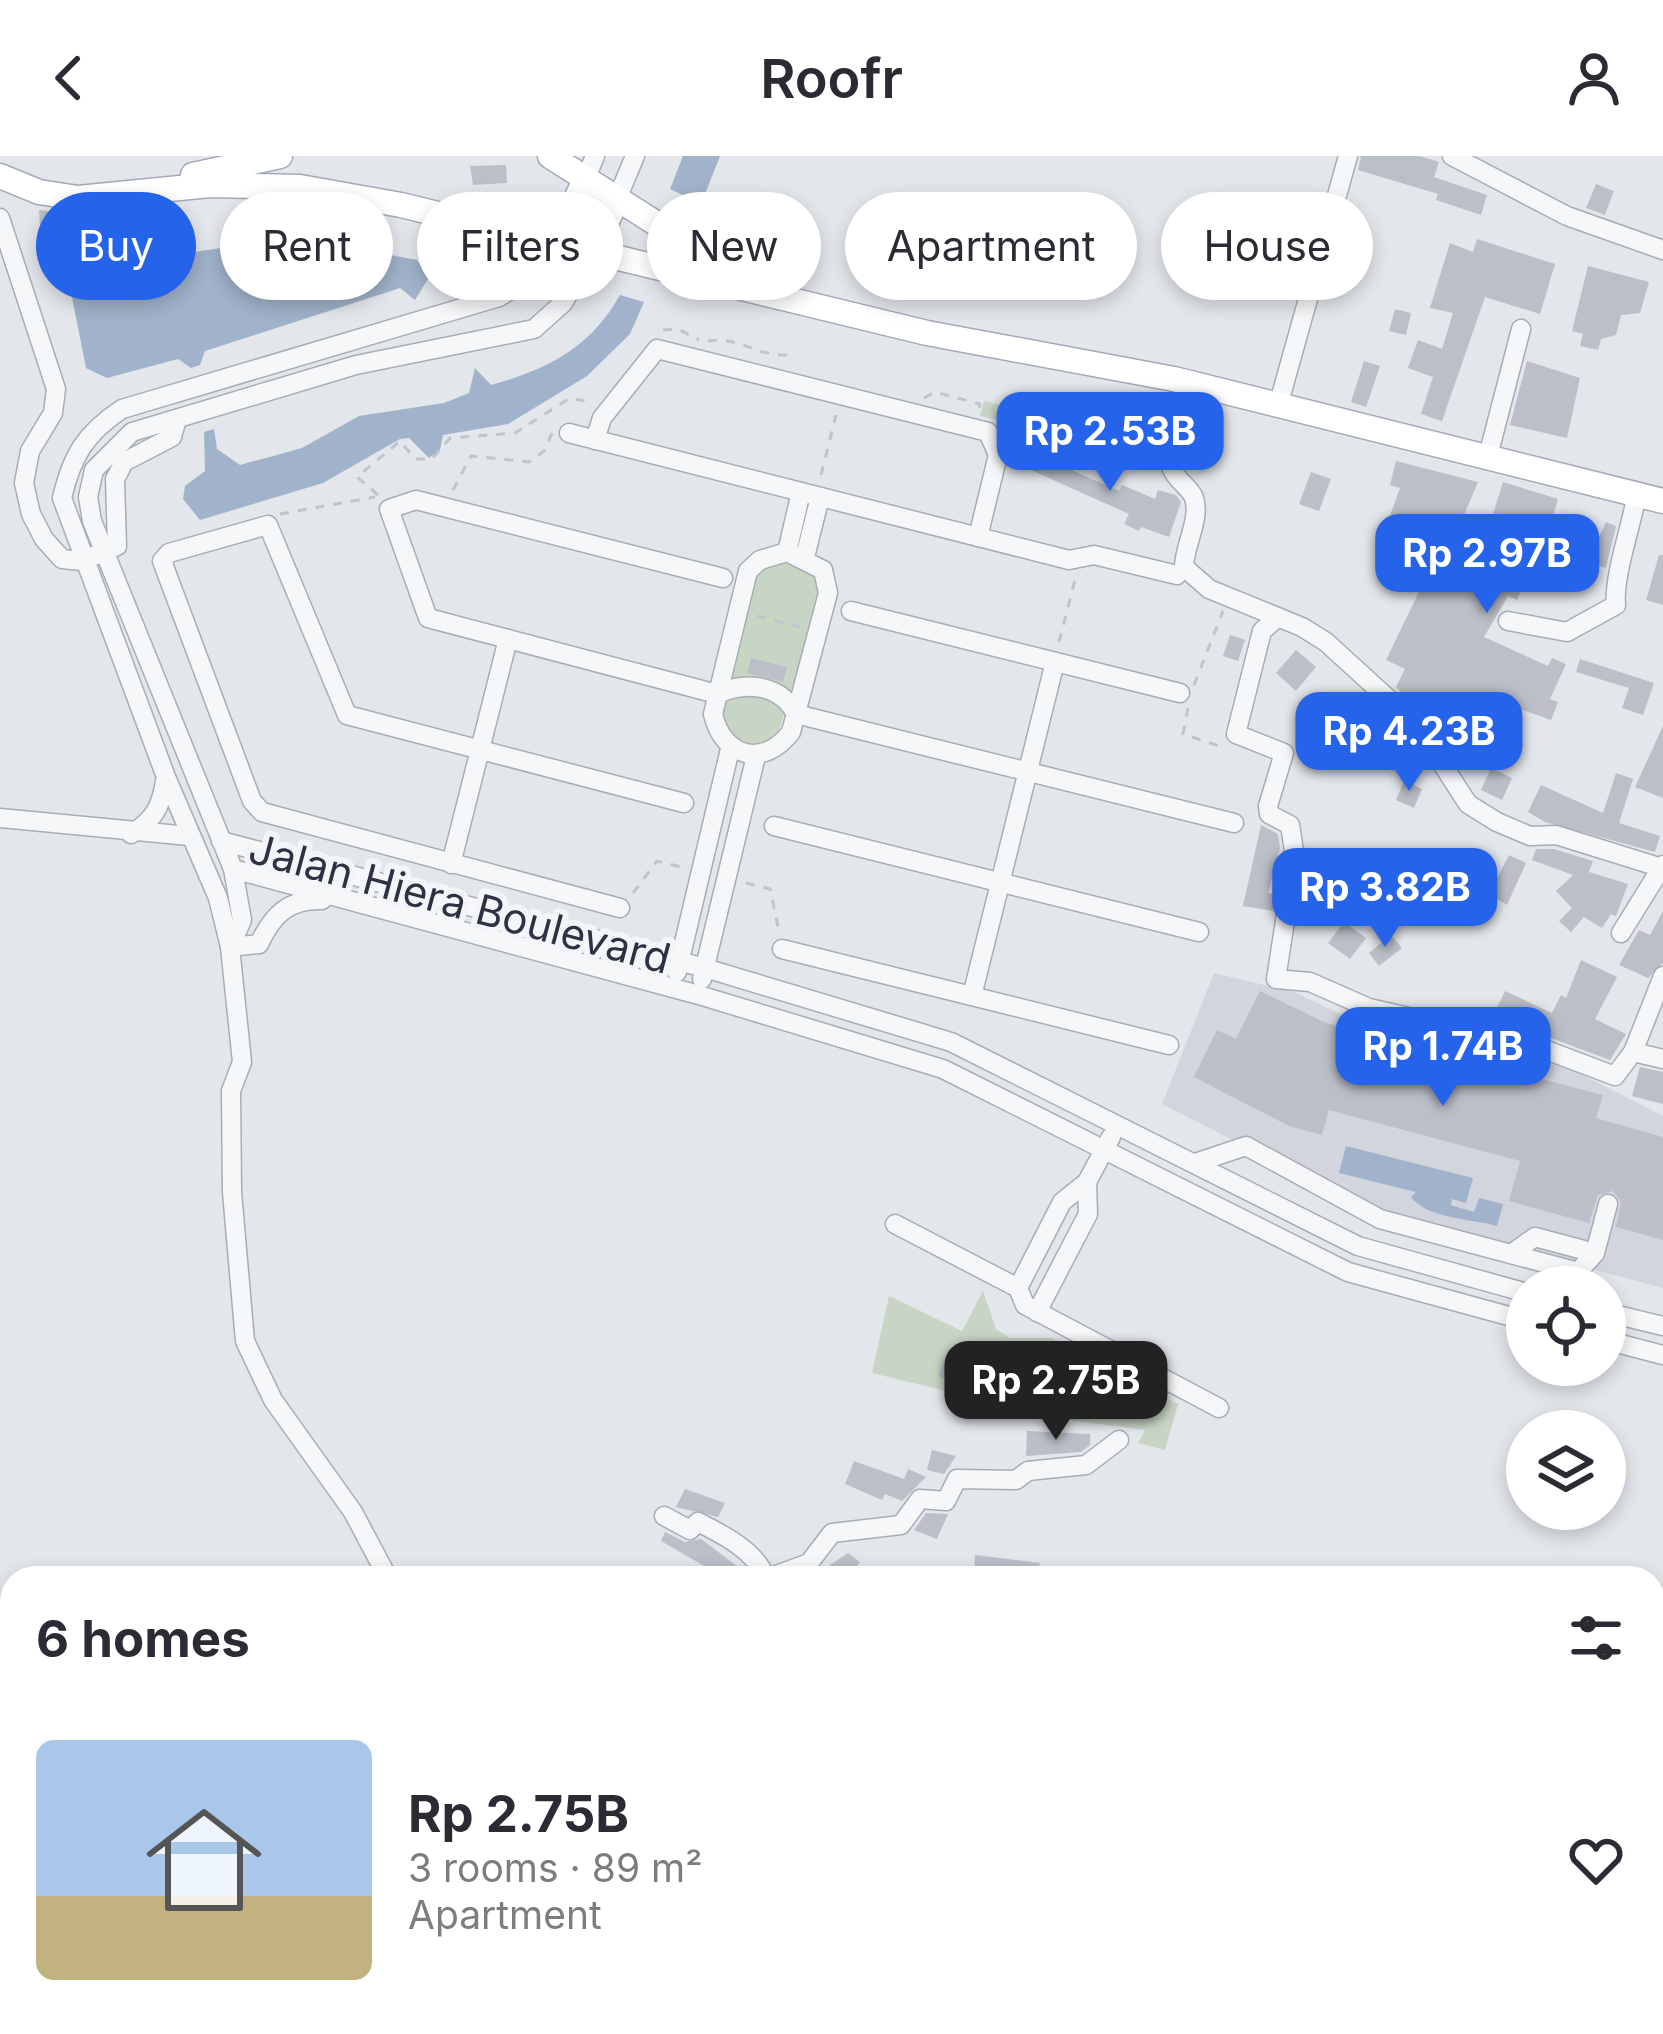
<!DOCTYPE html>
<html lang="en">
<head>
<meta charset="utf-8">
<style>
	body { margin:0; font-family:Inter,sans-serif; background:#f2f2f3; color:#2b2b33; height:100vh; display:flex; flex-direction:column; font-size:45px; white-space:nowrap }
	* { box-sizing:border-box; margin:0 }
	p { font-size:39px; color:#7c7c81 }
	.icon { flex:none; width:66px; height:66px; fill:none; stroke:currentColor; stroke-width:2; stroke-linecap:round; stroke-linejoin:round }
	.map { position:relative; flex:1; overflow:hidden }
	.details { position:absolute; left:0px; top:1410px; width:1665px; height:468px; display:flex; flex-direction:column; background:#fff; border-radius:36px 36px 0 0; box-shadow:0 6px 18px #0003 }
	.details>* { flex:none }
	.guide { position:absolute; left:36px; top:36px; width:1593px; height:108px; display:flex; gap:24px }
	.buttons { position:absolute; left:1506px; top:1110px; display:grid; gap:24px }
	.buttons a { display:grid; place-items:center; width:120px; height:120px; border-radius:50%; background:#fff; box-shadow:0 6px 18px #0003; font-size:60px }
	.price { position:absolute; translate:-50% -102px; padding:0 27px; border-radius:24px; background:#2563eb; color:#fff; font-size:39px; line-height:78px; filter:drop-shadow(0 3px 6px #0008) }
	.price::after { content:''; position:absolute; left:50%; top:72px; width:36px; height:27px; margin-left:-18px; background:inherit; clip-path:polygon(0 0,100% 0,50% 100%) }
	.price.active { background:#222; color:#fff }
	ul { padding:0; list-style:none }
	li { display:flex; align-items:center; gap:36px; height:300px; padding:0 36px }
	li span { display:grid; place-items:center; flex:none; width:336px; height:240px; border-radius:18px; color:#555 }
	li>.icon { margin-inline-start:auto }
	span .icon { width:144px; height:144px; fill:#fffc; stroke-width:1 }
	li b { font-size:51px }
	h2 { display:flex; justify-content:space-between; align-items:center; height:144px; padding:0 36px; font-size:51px }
	.chip { padding:0 42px; border-radius:54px; background:#fff; box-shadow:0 6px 18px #0003; font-size:42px; line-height:108px }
	.chip.active { background:#2563eb; color:#fff }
	header { display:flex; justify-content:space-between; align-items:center; height:156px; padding:0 36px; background:#fff; font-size:54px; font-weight:600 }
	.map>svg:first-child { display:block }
</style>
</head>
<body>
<header><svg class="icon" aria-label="back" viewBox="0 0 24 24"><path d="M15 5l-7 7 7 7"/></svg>Roofr<svg class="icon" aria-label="person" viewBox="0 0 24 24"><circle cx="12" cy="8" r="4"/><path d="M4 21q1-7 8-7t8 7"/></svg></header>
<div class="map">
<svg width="1663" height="1878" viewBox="0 0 1663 1878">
	<rect width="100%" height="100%" fill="#e3e6eb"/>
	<path fill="#d2d5dd" d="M 1214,817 L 1294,836 L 1353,864 L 1509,893 L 1577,916 L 1663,960 L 1663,1132 L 1372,1055 L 1162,948 Z"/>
	<g fill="#c8d5c5">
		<path d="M 984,245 L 1018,253 L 1015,268 L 980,260 Z"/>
		<path d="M 782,406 L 819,422 L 820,437 L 776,585 L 754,590 L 727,577 L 720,557 L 755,422 L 760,414 Z"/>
		<path d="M 983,1135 L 996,1173 L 1010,1182 L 1052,1182 L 1178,1248 L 1165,1294 L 1138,1287 L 1145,1274 L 1061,1263 L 872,1217 L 889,1140 L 962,1175 Z"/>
	</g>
	<g fill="#a0b3ca">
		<path d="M 683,0 L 720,0 L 701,48 L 670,33 Z"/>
		<path d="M 294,81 L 417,104 L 428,123 L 415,144 L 400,132 L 205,195 L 200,209 L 191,212 L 178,203 L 107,222 L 86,212 L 68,121 L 81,113 Z"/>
		<path d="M 620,139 L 644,146 L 630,178 L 587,220 L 508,268 L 443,279 L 440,294 L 429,302 L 409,282 L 400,283 L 323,327 L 200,364 L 183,343 L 185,330 L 205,315 L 204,276 L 214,273 L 217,293 L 240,309 L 302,292 L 359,260 L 444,247 L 469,237 L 475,212 L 491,229 C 548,213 590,192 620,139 Z"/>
		<path d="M 1346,990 L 1473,1022 L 1466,1047 L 1452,1043 L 1451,1049 L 1474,1056 L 1479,1042 L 1503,1048 L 1497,1070 C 1468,1062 1428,1063 1411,1041 L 1416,1036 L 1339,1017 Z"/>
	</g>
	<g fill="#bbbfc8">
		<path d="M 1361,0 L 1420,0 L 1439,6 L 1434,21 L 1487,39 L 1481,59 L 1436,44 L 1438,38 L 1358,14 Z"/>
		<path d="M 506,9 L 507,27 L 473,29 L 470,10 Z"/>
		<path d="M 1596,28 L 1614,35 L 1605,59 L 1586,52 Z"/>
		<path d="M 39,54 L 65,57 L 67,80 L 41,86 Z"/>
		<path d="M 899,70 L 912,81 L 899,96 L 887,85 Z"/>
		<path d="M 969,77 L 989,83 L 982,109 L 962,103 Z"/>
		<path d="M 1477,83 L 1555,108 L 1540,158 L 1485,141 L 1442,265 L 1421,258 L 1433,221 L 1408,212 L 1418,184 L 1442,193 L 1453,157 L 1430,152 L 1450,87 L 1473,96 Z"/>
		<path d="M 1275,95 L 1293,106 L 1279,133 L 1260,122 Z"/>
		<path d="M 1588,110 L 1649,126 L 1640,157 L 1621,159 L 1616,179 L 1601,183 L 1598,194 L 1580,190 L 1583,178 L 1572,175 Z"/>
		<path d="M 1395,153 L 1411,157 L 1406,179 L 1389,175 Z"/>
		<path d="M 1364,205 L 1380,210 L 1366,251 L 1351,246 Z"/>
		<path d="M 1527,205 L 1580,222 L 1567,282 L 1510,269 Z"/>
		<path d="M 1017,290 L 1119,335 L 1122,329 L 1155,343 L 1158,334 L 1176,339 L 1181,346 L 1169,381 L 1141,371 L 1139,375 L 1124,368 L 1129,358 L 1011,305 Z"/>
		<path d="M 1396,305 L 1478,326 L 1459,371 L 1431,359 L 1425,379 L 1387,368 L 1400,332 L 1390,329 Z"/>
		<path d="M 1311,316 L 1331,323 L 1319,355 L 1299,348 Z"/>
		<path d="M 1503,326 L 1558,343 L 1552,363 L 1598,383 L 1606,366 L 1616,370 L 1606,412 L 1592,408 L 1596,398 L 1569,386 L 1561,406 L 1542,398 L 1533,422 L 1527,420 L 1517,444 L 1508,440 L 1484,481 L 1548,510 L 1552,502 L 1566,508 L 1550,543 L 1558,546 L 1551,564 L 1514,551 L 1510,560 L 1473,544 L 1461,569 L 1404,539 L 1396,531 L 1405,513 L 1386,504 L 1430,413 L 1448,421 L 1456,401 L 1477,410 Z"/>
		<path d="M 1659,399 L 1663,399 L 1663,449 L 1646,444 Z"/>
		<path d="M 1230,479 L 1245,484 L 1238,505 L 1223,500 Z"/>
		<path d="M 1296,494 L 1316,511 L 1296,535 L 1276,517 Z"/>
		<path d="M 751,502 L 787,511 L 783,526 L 747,517 Z"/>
		<path d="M 1580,503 L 1654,527 L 1643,559 L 1622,552 L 1629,532 L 1576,516 Z"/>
		<path d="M 1663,570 L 1663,642 L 1635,631 Z"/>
		<path d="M 1376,571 L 1409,581 L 1418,595 L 1411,614 L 1391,607 L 1394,599 L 1368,587 Z"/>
		<path d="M 1494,580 L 1511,589 L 1503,605 L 1485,596 Z"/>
		<path d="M 1491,612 L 1512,622 L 1502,644 L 1481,634 Z"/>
		<path d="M 1616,617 L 1633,623 L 1619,667 L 1660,680 L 1655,696 L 1545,666 L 1528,656 L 1541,629 L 1603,657 Z"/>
		<path d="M 1404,625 L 1422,633 L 1414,652 L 1396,644 Z"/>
		<path d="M 1261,669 L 1278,678 L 1280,692 L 1268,737 L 1276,738 L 1273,755 L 1243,750 Z"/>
		<path d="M 1321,693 L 1375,725 L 1365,741 L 1310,709 Z"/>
		<path d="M 1536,693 L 1554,693 L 1593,705 L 1589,716 L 1628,728 L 1616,760 L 1611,758 L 1602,772 L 1584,761 L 1571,776 L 1559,765 L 1572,752 L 1556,735 L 1573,719 L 1532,704 Z"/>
		<path d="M 1509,699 L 1526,707 L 1507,749 L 1489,738 Z"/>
		<path d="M 1430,722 L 1449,731 L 1441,747 L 1422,738 Z"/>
		<path d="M 1663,755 L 1663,807 L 1648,822 L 1619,809 L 1639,774 L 1650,779 Z"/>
		<path d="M 1344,766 L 1366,782 L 1350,803 L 1328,787 Z"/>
		<path d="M 1391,779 L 1402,792 L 1379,810 L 1369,797 Z"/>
		<path d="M 1581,804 L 1617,821 L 1595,863 L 1626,878 L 1610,904 L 1493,860 L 1505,835 L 1552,857 L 1561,839 L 1566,842 Z"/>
		<path d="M 1260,835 L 1326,867 L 1603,939 L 1596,962 L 1663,981 L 1663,1084 L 1616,1071 L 1621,1046 L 1613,1035 L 1598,1039 L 1589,1067 L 1509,1045 L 1520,1005 L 1329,954 L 1322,979 L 1289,970 L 1194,921 L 1217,874 L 1236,883 Z"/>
		<path d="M 1640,911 L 1663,916 L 1663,948 L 1632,940 Z"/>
		<path d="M 949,1192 L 967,1202 L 970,1195 L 1007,1214 L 1011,1205 L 1049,1225 L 1035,1251 L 970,1214 L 960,1231 L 938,1220 Z"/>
		<path d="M 1027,1275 L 1090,1278 L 1090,1289 L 1081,1296 L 1026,1300 Z"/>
		<path d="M 932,1294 L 956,1300 L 944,1318 L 927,1314 Z"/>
		<path d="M 854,1305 L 904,1323 L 908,1313 L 926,1321 L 902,1345 L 885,1338 L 882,1344 L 845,1328 Z"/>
		<path d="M 685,1333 L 725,1347 L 718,1361 L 676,1351 Z"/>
		<path d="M 926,1357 L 948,1358 L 937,1383 L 914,1374 Z"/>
		<path d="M 665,1376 L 685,1386 L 701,1383 L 749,1419 L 725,1422 L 661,1385 Z"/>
		<path d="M 848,1397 L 860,1406 L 852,1417 L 858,1422 L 829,1422 L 824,1413 Z"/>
		<path d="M 975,1399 L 1040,1407 L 1037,1420 L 974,1417 Z"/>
	</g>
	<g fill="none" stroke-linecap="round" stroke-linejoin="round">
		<defs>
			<g id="minor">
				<path d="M 1452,0 L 1567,60 L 1663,94"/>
				<path d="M 586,22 L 595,0"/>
				<path d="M 617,43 L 635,0"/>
				<path d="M 0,62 L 56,233 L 53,257 L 30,295 L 24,327 L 31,358 L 44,383 L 62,403 L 82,405 L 117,390 L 115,323 L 124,306 L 172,281 L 177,263"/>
				<path d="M 488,71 C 510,96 513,111 499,141"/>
				<path d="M 1193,228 L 1171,311 C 1176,325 1190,331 1194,342 C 1201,363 1184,390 1184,411 L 1209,433 L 1302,471 L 1326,486 L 1417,569 L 1468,648 L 1497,666 L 1530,680 L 1556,679 L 1659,711"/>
				<path d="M 1278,250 L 1348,0"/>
				<path d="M 569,277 L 1069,404 L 1094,399 L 1177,419"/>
				<path d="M 595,284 L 602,262 L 657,193 L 988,276 L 998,299 L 978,381"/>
				<path d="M 1488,300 L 1521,173"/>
				<path d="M 787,396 L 823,414 L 828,437 L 791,576 C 764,612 723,602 713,558 L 748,415 L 760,404 Z"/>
				<path d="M 787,396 L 801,336"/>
				<path d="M 805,401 L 820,341"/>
				<path d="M 723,422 L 416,344 L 389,353 L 428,462 L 717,538 C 746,525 780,528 796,558 L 1234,667"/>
				<path d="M 851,455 L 1180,537"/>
				<path d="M 1278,461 L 1262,475 L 1236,578 L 1284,597 L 1268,650 L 1269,658 L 1290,669 L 1295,701 L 1276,823 L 1310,826 L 1369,852 L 1533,889 L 1615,920 L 1633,896 L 1663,820"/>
				<path d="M 1508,465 L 1567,476 L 1616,449 C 1613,420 1632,369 1637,337"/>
				<path d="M 0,662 L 189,680"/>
				<path d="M 774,670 L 1199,776"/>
				<path d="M 131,678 C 154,664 161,651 165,625"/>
				<path d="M 221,685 L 705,812 L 951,886 L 1358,1090 L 1527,1137"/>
				<path d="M 451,708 L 508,483"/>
				<path d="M 233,713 L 699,839 L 943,913 L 1348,1116 L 1527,1165"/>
				<path d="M 620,752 L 262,656 L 252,645 L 162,405 L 169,397 L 268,369 L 347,559 L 684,647"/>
				<path d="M 1621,777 L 1663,709"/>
				<path d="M 230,791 L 242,764 L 233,713 L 92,365 L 88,341 L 94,314 L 132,276 L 356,209 L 534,173 L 563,147 L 593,96"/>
				<path d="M 230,791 L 259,788 C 273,758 289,743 322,744"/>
				<path d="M 782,793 L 1169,889"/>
				<path d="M 677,816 L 730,593"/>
				<path d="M 702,823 L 756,600"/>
				<path d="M 972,840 L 1055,506"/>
				<path d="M 1633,896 L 1663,903"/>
				<path d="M 1195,1007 L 1246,990 L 1380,1063 L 1578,1116 L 1595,1097 L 1608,1048"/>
				<path d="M 895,1068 L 1018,1132 L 1025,1149 L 1219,1252"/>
				<path d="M 1511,1098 L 1535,1081 L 1595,1097"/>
				<path d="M 1018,1132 L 1062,1046 L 1087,1026 L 1111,981"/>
				<path d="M 1037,1156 L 1088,1058 L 1087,1026"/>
				<path d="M 1605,1156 L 1663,1170"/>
				<path d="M 1605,1184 L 1663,1199"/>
				<path d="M 664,1360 L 690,1374 L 698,1366 C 722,1378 756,1395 766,1422"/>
				<path d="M 388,1422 L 353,1356 L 273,1244 L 245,1185 L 232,1036 L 231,935 L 242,906 L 230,791 L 218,742 L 166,621 L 62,342 C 72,299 86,277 122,253 L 499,141 L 529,123 L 555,87"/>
				<path d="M 768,1422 L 809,1407 L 832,1377 L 901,1369 L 920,1343 L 946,1345 L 957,1323 L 1016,1324 L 1028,1315 L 1086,1309 L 1119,1284"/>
				<path d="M 314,1878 L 322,1866"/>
			</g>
			<g id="major">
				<path d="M 550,0 L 750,127"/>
				<path d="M 193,19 L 280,0"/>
				<path d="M 0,20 L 39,36 L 78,42 L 210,29 L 300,31 L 401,49 L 927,177 L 1174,223 L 1663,345"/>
				<path d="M 555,87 L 586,22"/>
				<path d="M 593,96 L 617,43"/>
			</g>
		</defs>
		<use href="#minor" stroke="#a8adb5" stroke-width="21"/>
		<use href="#major" stroke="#a3aab7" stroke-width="27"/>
		<g stroke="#c1c4ca" stroke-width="3" stroke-dasharray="9 9" stroke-linecap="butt">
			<path d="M 663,174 L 678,173 L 699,184"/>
			<path d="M 708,185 C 738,180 757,200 786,199 L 792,206"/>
			<path d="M 924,242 L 935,236 L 980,248 L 978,257"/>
			<path d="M 821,319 L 836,259"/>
			<path d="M 453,334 L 471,300 L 529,306 L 544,295 L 552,277"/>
			<path d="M 378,339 L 357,321 L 400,285 L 415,303 L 432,303 L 450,282 L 515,277 L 570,242 L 589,246"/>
			<path d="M 280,358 L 375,341"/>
			<path d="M 757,460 L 800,471"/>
			<path d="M 1059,486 L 1076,420"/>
			<path d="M 1194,529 L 1223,455"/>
			<path d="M 1188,552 L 1183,578 L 1222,591"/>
			<path d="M 746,727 L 770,733 L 779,775"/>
			<path d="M 633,737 L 657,705 L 685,712"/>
		</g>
		<use href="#minor" stroke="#f6f7f9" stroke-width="18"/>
		<use href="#major" stroke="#fff" stroke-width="24"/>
	</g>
	<g text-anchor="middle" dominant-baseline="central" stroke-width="12" stroke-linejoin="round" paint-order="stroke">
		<g font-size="42" fill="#2b3343" stroke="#f3f5f8">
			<text transform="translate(460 747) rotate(15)">Jalan Hiera Boulevard</text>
		</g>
	</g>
</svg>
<div class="buttons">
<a><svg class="icon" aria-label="locate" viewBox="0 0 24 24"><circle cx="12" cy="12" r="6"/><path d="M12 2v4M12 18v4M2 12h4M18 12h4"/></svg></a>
<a><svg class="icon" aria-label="layers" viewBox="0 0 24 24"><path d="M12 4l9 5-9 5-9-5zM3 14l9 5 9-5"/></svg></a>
</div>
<b class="price" style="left:1110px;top:338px">Rp 2.53B</b>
<b class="price" style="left:1487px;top:460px">Rp 2.97B</b>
<b class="price" style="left:1409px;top:638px">Rp 4.23B</b>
<b class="price" style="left:1385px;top:794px">Rp 3.82B</b>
<b class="price" style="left:1443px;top:953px">Rp 1.74B</b>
<b class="price active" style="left:1056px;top:1287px">Rp 2.75B</b>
<div class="guide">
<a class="chip active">Buy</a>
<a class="chip">Rent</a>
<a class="chip">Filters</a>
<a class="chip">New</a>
<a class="chip">Apartment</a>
<a class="chip">House</a>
</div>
<section class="details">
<h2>6 homes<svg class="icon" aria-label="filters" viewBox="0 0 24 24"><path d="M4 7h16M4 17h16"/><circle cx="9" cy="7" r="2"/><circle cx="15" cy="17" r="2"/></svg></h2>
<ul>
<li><span style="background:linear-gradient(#a9c7e8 65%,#c2b280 0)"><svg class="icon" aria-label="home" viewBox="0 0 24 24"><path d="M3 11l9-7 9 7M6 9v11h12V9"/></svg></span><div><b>Rp 2.75B</b><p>3 rooms · 89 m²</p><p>Apartment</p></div><svg class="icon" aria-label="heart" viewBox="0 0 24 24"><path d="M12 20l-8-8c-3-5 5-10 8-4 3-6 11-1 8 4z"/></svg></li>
</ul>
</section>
</div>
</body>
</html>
